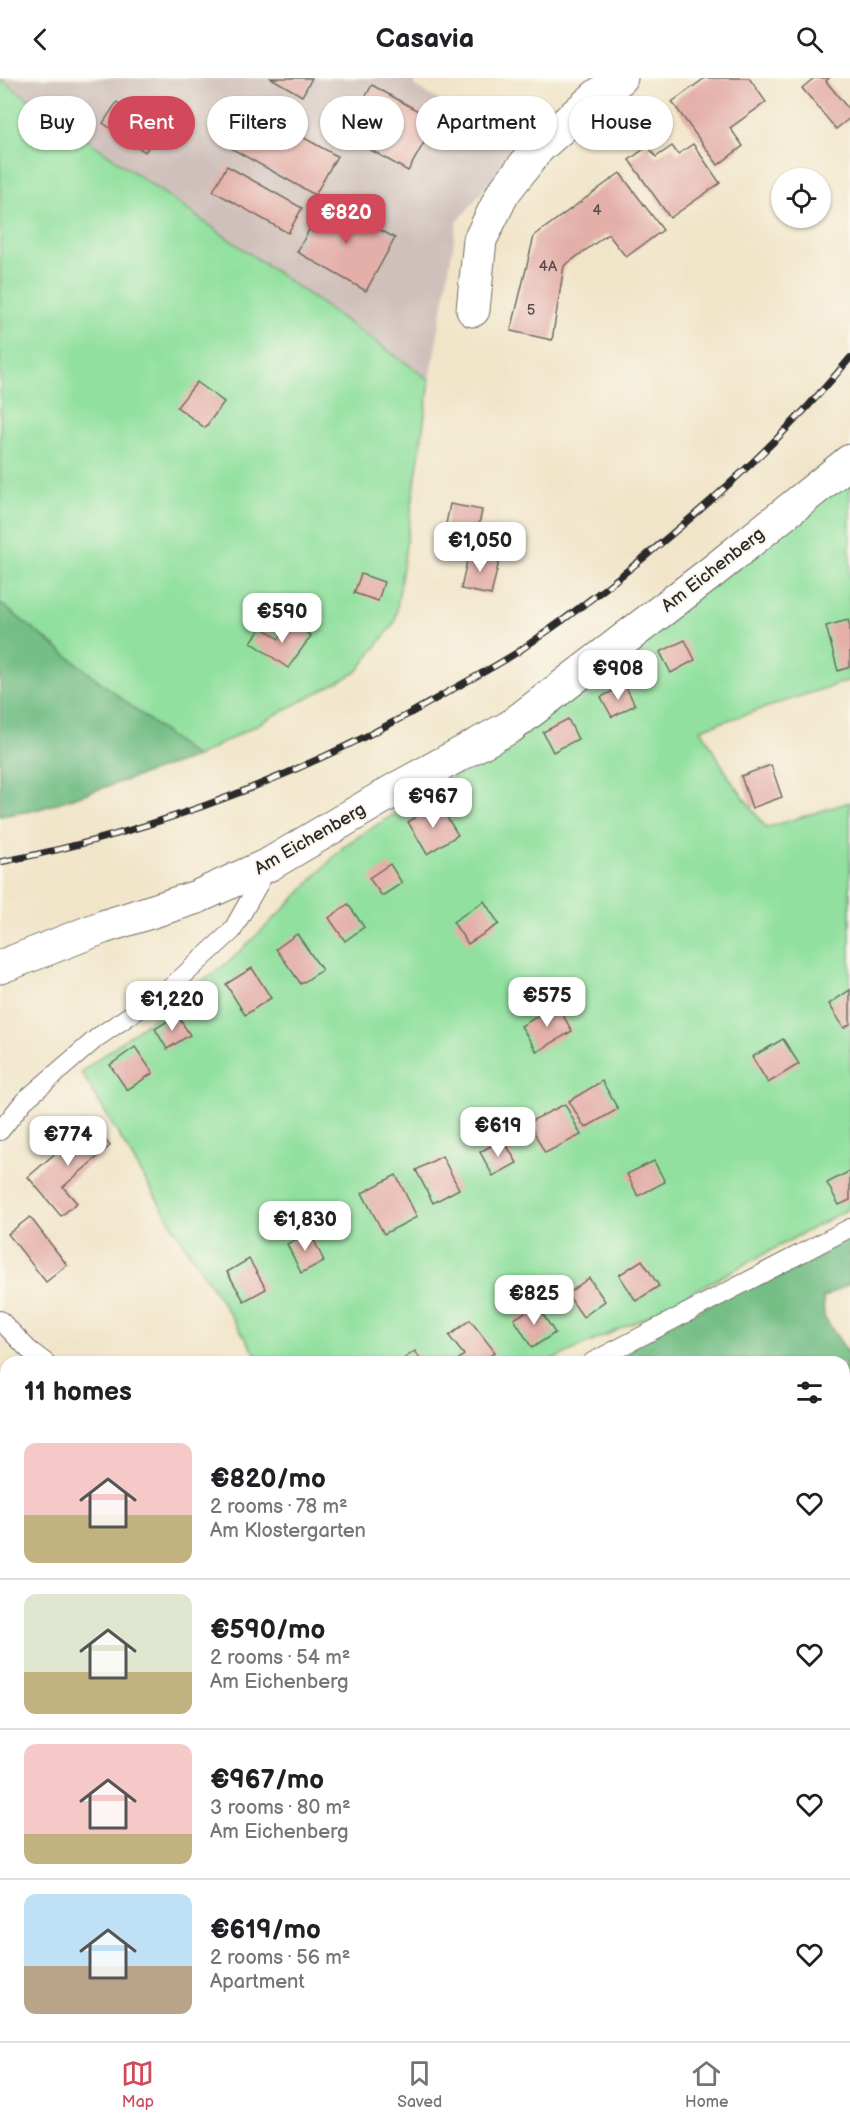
<!DOCTYPE html>
<html lang="en">
<head>
<meta charset="utf-8">
<style>
	body { margin:0; font-family:"Balsamiq Sans",sans-serif; background:#f6f6f6; color:#202124; height:100vh; display:flex; flex-direction:column; font-size:22px; white-space:nowrap }
	* { box-sizing:border-box; margin:0 }
	p { font-size:20px; color:#757577 }
	.icon { flex:none; width:33px; height:33px; fill:none; stroke:currentColor; stroke-width:2; stroke-linecap:round; stroke-linejoin:round }
	.map { position:relative; flex:1; overflow:hidden }
	.drawer { position:absolute; left:0px; top:1278px; width:850px; height:686px; display:flex; flex-direction:column; background:#fff; border-radius:18px 18px 0 0; box-shadow:0 2px 4px #0004 }
	.drawer>* { flex:none }
	.top-card { position:absolute; left:18px; top:18px; width:814px; height:54px; display:flex; gap:12px }
	.tools { position:absolute; left:771px; top:90px; display:grid; gap:12px }
	.tools a { display:grid; place-items:center; width:60px; height:60px; border-radius:50%; background:#fff; box-shadow:0 2px 4px #0004; font-size:30px }
	.price { position:absolute; translate:-50% -51px; padding:0 14px; border-radius:12px; background:#fff; color:#222; font-size:20px; line-height:39px; filter:drop-shadow(0 2px 3px #0008) }
	.price::after { content:''; position:absolute; left:50%; top:36px; width:18px; height:14px; margin-left:-9px; background:inherit; clip-path:polygon(0 0,100% 0,50% 100%) }
	.price.active { background:#d1495b; color:#fff }
	ul { padding:0; list-style:none }
	li { display:flex; align-items:center; gap:18px; height:150px; padding:0 24px }
	li+li { border-top:2px solid #e0e0e0 }
	li span { display:grid; place-items:center; flex:none; width:168px; height:120px; border-radius:12px; color:#555 }
	li>.icon { margin-inline-start:auto }
	span .icon { width:72px; height:72px; fill:#fffc; stroke-width:1 }
	li b { font-size:26px }
	h2 { display:flex; justify-content:space-between; align-items:center; height:72px; padding:0 24px; font-size:26px }
	.tag { padding:0 21px; border-radius:27px; background:#fff; box-shadow:0 2px 4px #0004; font-size:21px; line-height:54px }
	.tag.active { background:#d1495b; color:#fff }
	header { display:flex; justify-content:space-between; align-items:center; height:78px; padding:0 24px; background:#fff; font-size:27px; font-weight:700 }
	.tabs { display:flex; justify-content:space-around; align-items:center; height:84px; border-top:2px solid #e0e0e0; background:#fff; font-size:16px; color:#757577 }
	.tabs a { display:grid; justify-items:center; gap:3px }
	.tabs .active { color:#d1495b }
	.map>svg:first-child { display:block }
</style>
</head>
<body>
<header><svg class="icon" aria-label="back" viewBox="0 0 24 24"><path d="M15 5l-7 7 7 7"/></svg>Casavia<svg class="icon" aria-label="search" viewBox="0 0 24 24"><circle cx="10" cy="10" r="6"/><path d="M15 15l6 6"/></svg></header>
<div class="map">
<svg width="850" height="1963" viewBox="0 0 850 1963">
	<rect width="100%" height="100%" fill="#fbf7ec"/>
	<filter id="ink" filterUnits="userSpaceOnUse"><feTurbulence type="fractalNoise" baseFrequency=".0167" numOctaves="2"/><feDisplacementMap in="SourceGraphic" scale="12" xChannelSelector="R" yChannelSelector="G"/><feConvolveMatrix kernelMatrix="1 2 1 2 8 2 1 2 1" color-interpolation-filters="sRGB"/></filter>
	<filter id="wash" filterUnits="userSpaceOnUse"><feTurbulence type="fractalNoise" baseFrequency=".008" numOctaves="4" result="noise"/><feDisplacementMap in="SourceGraphic" scale="24" xChannelSelector="R" yChannelSelector="G"/><feGaussianBlur stdDeviation="1.35" result="paint"/><feColorMatrix in="noise" values="0 0 0 0 0 0 0 0 0 0 0 0 0 0 0 0 0 1.4 0 .05"/><feComposite in="paint" operator="in"/></filter>
	<g filter="url(#wash)">
		<rect width="100%" height="100%" fill="#f1e5c9"/>
		<path fill="#cfc0bb" d="M 1,0 L 414,0 L 415,8 L 518,70 L 457,144 L 430,302 Z"/>
		<g fill="#91e09f" stroke="#5e8665" stroke-width="1.5">
			<path d="M 2,2 L 430,302 L 395,544 L 357,594 L 196,679 L 0,525 L 0,4 Z"/>
			<path d="M 842,404 L 850,407 L 850,602 L 701,651 L 730,701 L 766,750 L 850,724 L 850,1130 L 648,1238 L 547,1284 L 261,1284 L 185,1168 L 81,994 L 231,882 L 290,825 L 345,767 L 487,678 Z"/>
		</g>
		<g fill="#74be86" stroke="#507458" stroke-width="1.5">
			<path d="M 0,525 L 196,679 L 36,732 L 0,738 Z"/>
			<path d="M 850,1156 L 850,1205 L 823,1220 L 824,1239 L 850,1278 L 850,1640 L 845,1641 L 844,1284 L 594,1284 Z"/>
			<path d="M 0,1488 L 6,1488 L 6,1958 L 844,1958 L 845,1811 L 850,1825 L 850,1963 L 0,1963 Z"/>
		</g>
		<g id="blocks">
			<g fill="#e3afa8">
				<path d="M 271,0 L 312,0 L 302,18 Z"/>
				<path d="M 705,0 L 749,0 L 766,24 L 730,50 L 743,68 L 718,87 L 672,24 Z"/>
				<path d="M 814,0 L 829,0 L 826,3 L 850,33 L 850,40 L 836,51 L 802,10 Z"/>
				<path d="M 372,7 L 436,43 L 408,93 L 344,57 Z"/>
				<path d="M 117,24 L 159,53 L 145,74 L 103,45 Z"/>
				<path d="M 248,29 L 337,78 L 315,117 L 227,68 Z"/>
				<path d="M 693,66 L 720,105 L 670,140 L 629,82 L 648,68 L 656,79 L 672,68 L 678,76 Z"/>
				<path d="M 227,88 L 302,130 L 288,155 L 213,113 Z"/>
				<path d="M 620,95 L 663,152 L 626,179 L 608,156 L 564,188 L 552,262 L 511,253 L 534,158 Z"/>
				<path d="M 326,121 L 395,160 L 366,213 L 297,174 Z"/>
				<path d="M 197,304 L 224,324 L 205,350 L 177,329 Z"/>
				<path d="M 450,426 L 482,432 L 477,457 L 445,451 Z"/>
				<path d="M 469,473 L 500,479 L 491,517 L 461,511 Z"/>
				<path d="M 361,496 L 384,504 L 378,523 L 354,515 Z"/>
				<path d="M 848,542 L 850,549 L 850,589 L 838,593 L 826,548 Z"/>
				<path d="M 291,544 L 311,558 L 288,590 L 251,564 L 262,549 L 279,561 Z"/>
				<path d="M 685,562 L 695,582 L 671,595 L 660,574 Z"/>
				<path d="M 625,607 L 635,627 L 612,639 L 601,619 Z"/>
				<path d="M 568,641 L 578,661 L 553,674 L 543,654 Z"/>
				<path d="M 771,687 L 782,719 L 752,730 L 741,698 Z"/>
				<path d="M 438,725 L 458,757 L 427,776 L 408,744 Z"/>
				<path d="M 390,786 L 402,805 L 382,818 L 369,800 Z"/>
				<path d="M 484,823 L 499,846 L 468,866 L 453,844 Z"/>
				<path d="M 348,826 L 364,849 L 345,863 L 329,840 Z"/>
				<path d="M 297,856 L 322,892 L 301,906 L 276,871 Z"/>
				<path d="M 252,890 L 271,920 L 245,937 L 226,906 Z"/>
				<path d="M 850,912 L 850,946 L 844,950 L 829,926 Z"/>
				<path d="M 557,927 L 572,953 L 537,974 L 521,948 Z"/>
				<path d="M 177,937 L 190,957 L 167,971 L 155,951 Z"/>
				<path d="M 783,961 L 799,986 L 768,1005 L 752,979 Z"/>
				<path d="M 135,969 L 153,995 L 127,1012 L 110,987 Z"/>
				<path d="M 602,1003 L 618,1031 L 585,1050 L 569,1023 Z"/>
				<path d="M 565,1026 L 581,1057 L 545,1075 L 529,1044 Z"/>
				<path d="M 90,1045 L 110,1068 L 63,1109 L 77,1125 L 61,1138 L 28,1099 Z"/>
				<path d="M 503,1061 L 517,1085 L 493,1098 L 480,1074 Z"/>
				<path d="M 442,1078 L 459,1111 L 433,1125 L 416,1092 Z"/>
				<path d="M 654,1083 L 665,1104 L 638,1118 L 627,1096 Z"/>
				<path d="M 850,1093 L 850,1122 L 839,1127 L 827,1105 Z"/>
				<path d="M 396,1097 L 417,1139 L 384,1156 L 362,1115 Z"/>
				<path d="M 30,1139 L 67,1187 L 46,1204 L 8,1156 Z"/>
				<path d="M 310,1154 L 324,1183 L 301,1195 L 287,1166 Z"/>
				<path d="M 249,1181 L 266,1211 L 244,1223 L 227,1194 Z"/>
				<path d="M 642,1182 L 659,1208 L 636,1223 L 619,1197 Z"/>
				<path d="M 589,1200 L 605,1223 L 583,1239 L 567,1216 Z"/>
				<path d="M 537,1227 L 555,1255 L 532,1270 L 514,1241 Z"/>
				<path d="M 470,1242 L 495,1274 L 482,1284 L 461,1284 L 459,1281 L 464,1277 L 449,1258 Z"/>
				<path d="M 415,1273 L 422,1284 L 399,1284 Z"/>
				<path d="M 850,1699 L 850,1734 L 849,1734 L 844,1716 L 844,1700 Z"/>
			</g>
		</g>
	</g>
	<g filter="url(#ink)">
		<use href="#blocks" fill-opacity="0" stroke="#706c62" stroke-width="1.5"/>
		<g fill="none" stroke-linecap="round" stroke-linejoin="round">
			<defs>
				<g id="lane">
					<path d="M 0,1053 L 24,1023 L 98,959 L 170,910 L 232,853 L 267,791"/>
					<path d="M 0,1242 L 29,1272 L 45,1284"/>
					<path d="M 592,1284 L 850,1150"/>
					<path d="M 0,1322 L 6,1323"/>
					<path d="M 0,1478 L 6,1477"/>
				</g>
				<g id="street">
					<path d="M 473,232 L 480,162 L 503,115 L 539,69 L 598,17 L 621,0"/>
					<path d="M 0,889 L 103,849 L 197,819 L 270,786 L 398,710 L 510,649 L 712,494 L 850,383"/>
				</g>
			</defs>
			<use href="#lane" stroke="#706c62" stroke-width="20"/>
			<use href="#street" stroke="#706c62" stroke-width="35"/>
			<use href="#lane" stroke="#fff" stroke-width="18"/>
			<use href="#street" stroke="#fff" stroke-width="33"/>
			<defs>
				<path id="rail" d="M 0,784 C 157,754 310,694 448,614 C 472,600 499,587 522,571 C 579,532 633,490 686,444 C 745,394 801,340 850,280"/>
			</defs>
			<use href="#rail" stroke="#2b2b2b" stroke-width="7"/>
			<use href="#rail" stroke="#fbf7ec" stroke-width="4.5" stroke-dasharray="14" stroke-linecap="butt"/>
		</g>
	</g>
	<g text-anchor="middle" dominant-baseline="central" stroke-width="4.5" stroke-linejoin="round" paint-order="stroke">
		<g font-size="15" fill="#594c4a">
			<text x="597" y="132">4</text>
			<text x="548" y="188">4A</text>
			<text x="531" y="232">5</text>
		</g>
		<g font-size="18" fill="#2b2b2b" stroke="#fbf7ec">
			<text transform="translate(713 492) rotate(-38)">Am Eichenberg</text>
			<text transform="translate(310 761) rotate(-30)">Am Eichenberg</text>
		</g>
	</g>
</svg>
<div class="tools">
<a><svg class="icon" aria-label="locate" viewBox="0 0 24 24"><circle cx="12" cy="12" r="6"/><path d="M12 2v4M12 18v4M2 12h4M18 12h4"/></svg></a>
</div>
<b class="price active" style="left:346px;top:167px">€820</b>
<b class="price" style="left:480px;top:495px">€1,050</b>
<b class="price" style="left:282px;top:566px">€590</b>
<b class="price" style="left:618px;top:623px">€908</b>
<b class="price" style="left:433px;top:751px">€967</b>
<b class="price" style="left:547px;top:950px">€575</b>
<b class="price" style="left:172px;top:954px">€1,220</b>
<b class="price" style="left:498px;top:1080px">€619</b>
<b class="price" style="left:68px;top:1089px">€774</b>
<b class="price" style="left:305px;top:1174px">€1,830</b>
<b class="price" style="left:534px;top:1248px">€825</b>
<div class="top-card">
<a class="tag">Buy</a>
<a class="tag active">Rent</a>
<a class="tag">Filters</a>
<a class="tag">New</a>
<a class="tag">Apartment</a>
<a class="tag">House</a>
</div>
<section class="drawer">
<h2>11 homes<svg class="icon" aria-label="filters" viewBox="0 0 24 24"><path d="M4 7h16M4 17h16"/><circle cx="9" cy="7" r="2"/><circle cx="15" cy="17" r="2"/></svg></h2>
<ul>
<li><span style="background:linear-gradient(#f6c9c9 60%,#c2b280 0)"><svg class="icon" aria-label="home" viewBox="0 0 24 24"><path d="M3 11l9-7 9 7M6 9v11h12V9"/></svg></span><div><b>€820/mo</b><p>2 rooms · 78 m²</p><p>Am Klostergarten</p></div><svg class="icon" aria-label="heart" viewBox="0 0 24 24"><path d="M12 20l-8-8c-3-5 5-10 8-4 3-6 11-1 8 4z"/></svg></li>
<li><span style="background:linear-gradient(#dfe7d0 65%,#c2b280 0)"><svg class="icon" aria-label="home" viewBox="0 0 24 24"><path d="M3 11l9-7 9 7M6 9v11h12V9"/></svg></span><div><b>€590/mo</b><p>2 rooms · 54 m²</p><p>Am Eichenberg</p></div><svg class="icon" aria-label="heart" viewBox="0 0 24 24"><path d="M12 20l-8-8c-3-5 5-10 8-4 3-6 11-1 8 4z"/></svg></li>
<li><span style="background:linear-gradient(#f6c9c9 75%,#c2b280 0)"><svg class="icon" aria-label="home" viewBox="0 0 24 24"><path d="M3 11l9-7 9 7M6 9v11h12V9"/></svg></span><div><b>€967/mo</b><p>3 rooms · 80 m²</p><p>Am Eichenberg</p></div><svg class="icon" aria-label="heart" viewBox="0 0 24 24"><path d="M12 20l-8-8c-3-5 5-10 8-4 3-6 11-1 8 4z"/></svg></li>
<li><span style="background:linear-gradient(#bfe0f5 60%,#b9a48a 0)"><svg class="icon" aria-label="home" viewBox="0 0 24 24"><path d="M3 11l9-7 9 7M6 9v11h12V9"/></svg></span><div><b>€619/mo</b><p>2 rooms · 56 m²</p><p>Apartment</p></div><svg class="icon" aria-label="heart" viewBox="0 0 24 24"><path d="M12 20l-8-8c-3-5 5-10 8-4 3-6 11-1 8 4z"/></svg></li>
</ul>
</section>
</div>
<nav class="tabs">
<a class="active"><svg class="icon" aria-label="map" viewBox="0 0 24 24"><path d="M3 6l6-2 6 2 6-2v14l-6 2-6-2-6 2zM9 4v14M15 6v14"/></svg>Map</a>
<a><svg class="icon" aria-label="saved" viewBox="0 0 24 24"><path d="M7 4h10v16l-5-4-5 4z"/></svg>Saved</a>
<a><svg class="icon" aria-label="home" viewBox="0 0 24 24"><path d="M3 11l9-7 9 7M6 9v11h12V9"/></svg>Home</a>
</nav>
</body>
</html>
